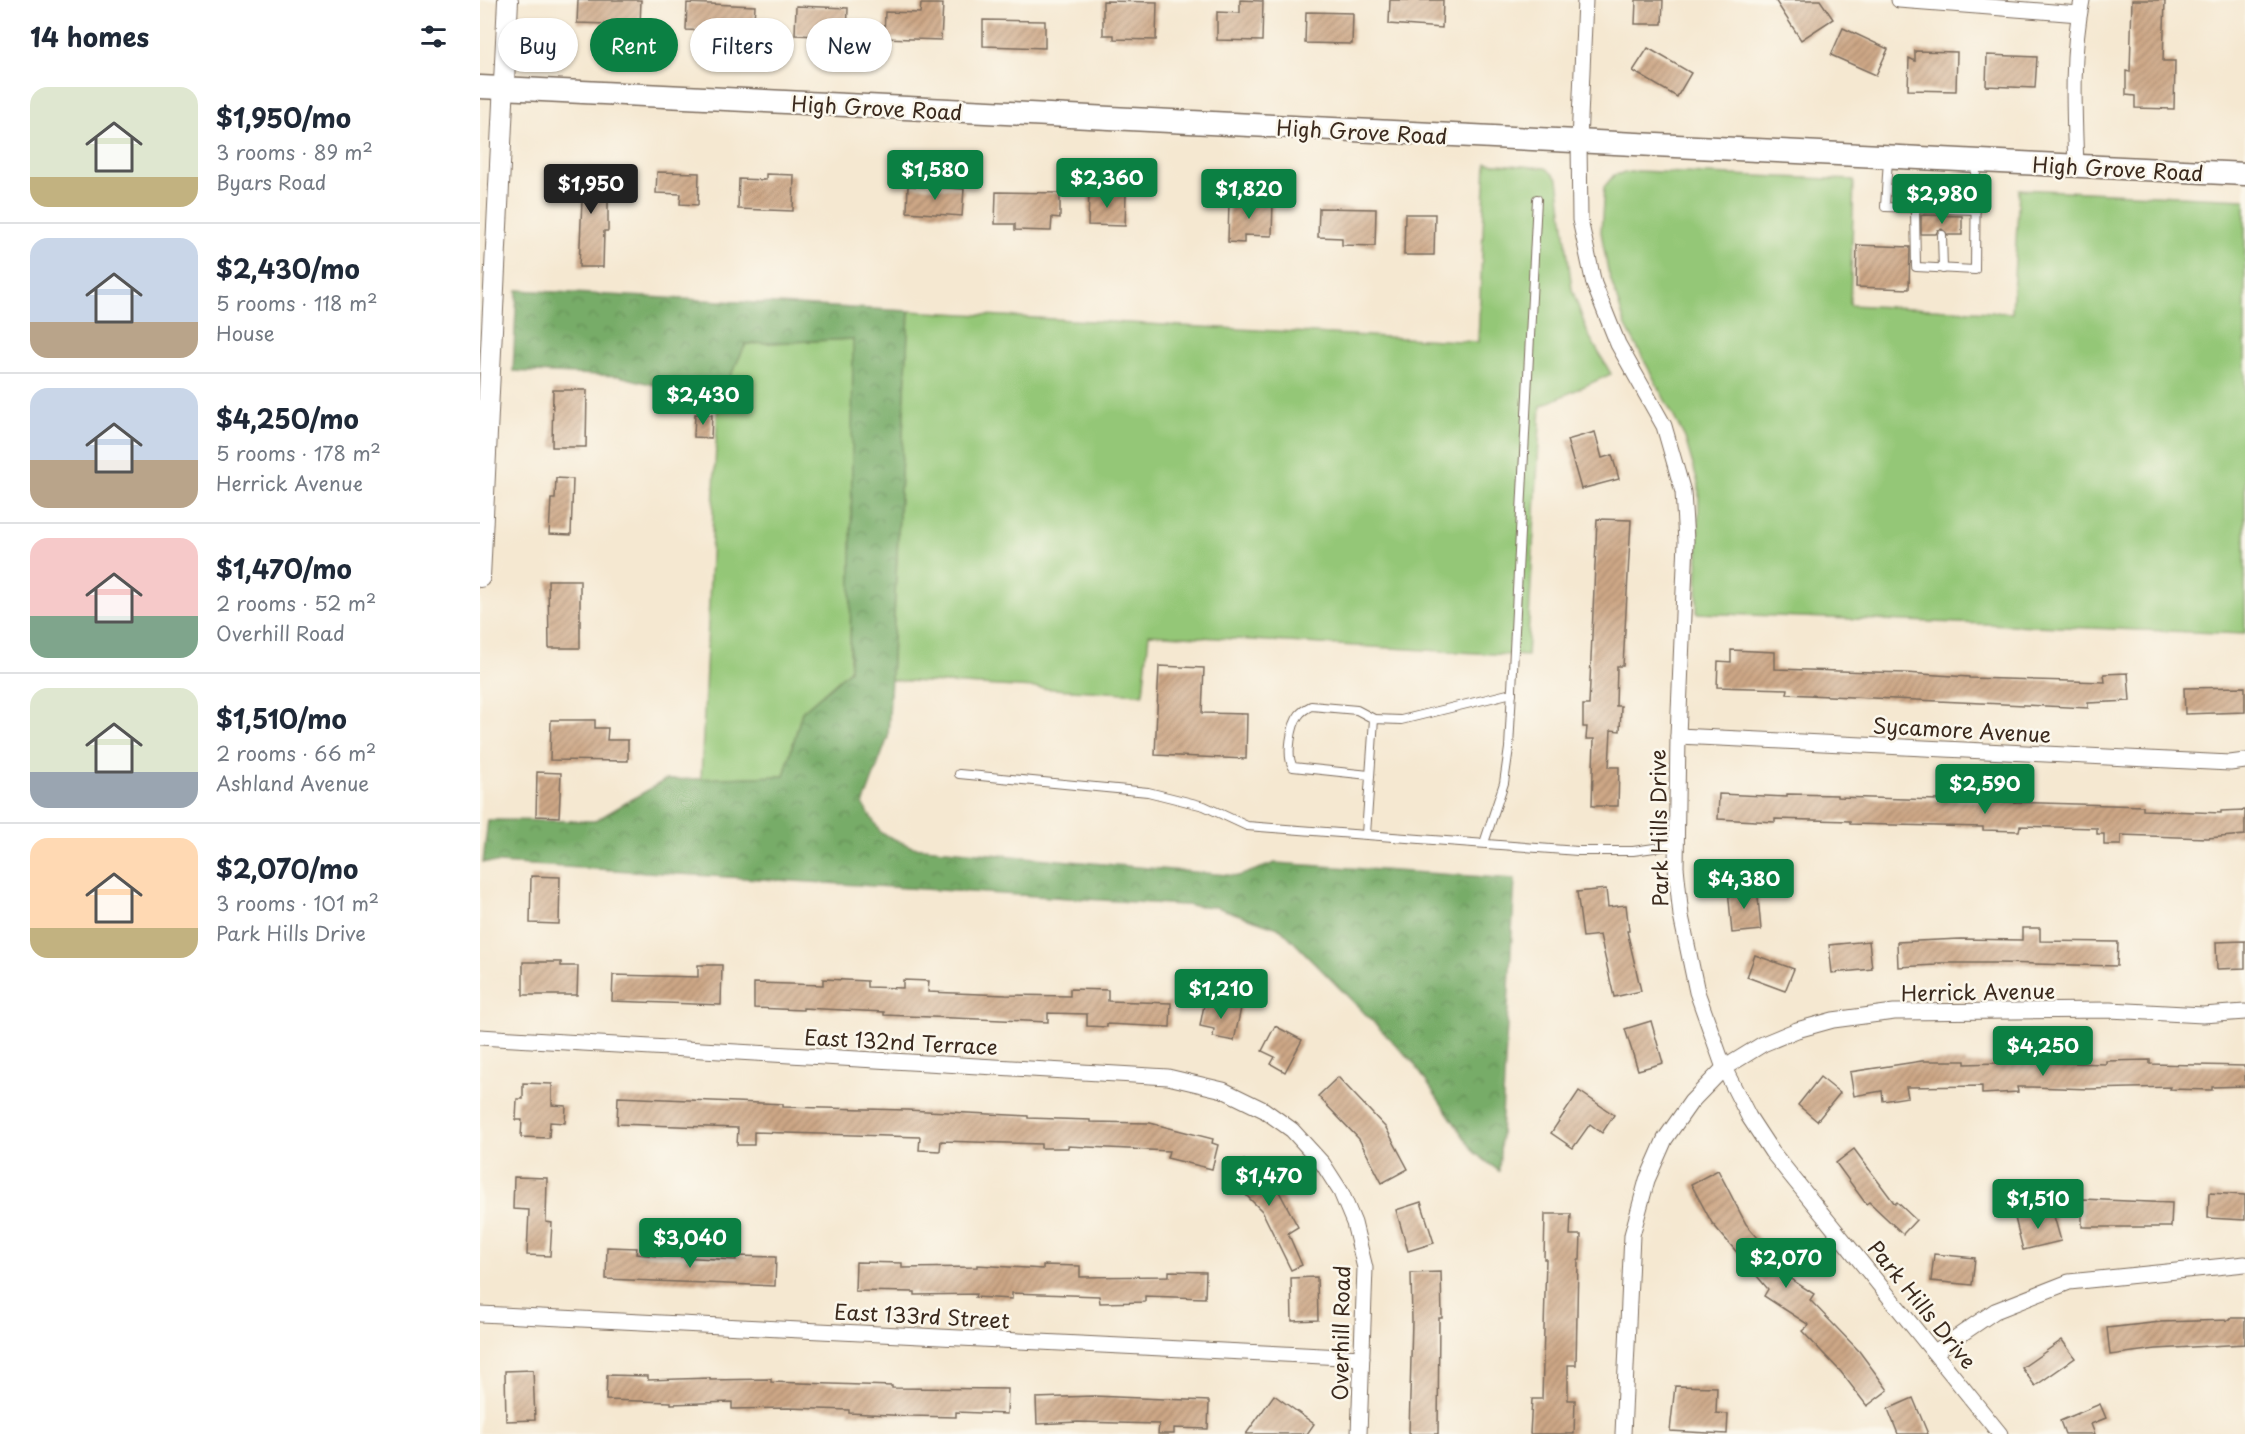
<!DOCTYPE html>
<html lang="en">
<head>
<meta charset="utf-8">
<style>
	body { margin:0; font-family:"Playpen Sans",sans-serif; background:#f6f6f7; color:#1f2937; height:100vh; display:flex; flex-direction:column; font-size:22px; white-space:nowrap }
	* { box-sizing:border-box; margin:0 }
	p { font-size:20px; color:#747a83 }
	.icon { flex:none; width:33px; height:33px; fill:none; stroke:currentColor; stroke-width:2; stroke-linecap:round; stroke-linejoin:round }
	.map { position:relative; flex:1; overflow:hidden }
	.drawer { display:flex; flex-direction:column; background:#fff; width:480px }
	.drawer>* { flex:none }
	.top-card { position:absolute; left:18px; top:18px; width:570px; height:54px; display:flex; gap:12px }
	.price { position:absolute; translate:-50% -51px; padding:0 14px; border-radius:6px; background:#0b8043; color:#fff; font-size:20px; line-height:39px; filter:drop-shadow(0 2px 3px #0008) }
	.price::after { content:''; position:absolute; left:50%; top:36px; width:18px; height:14px; margin-left:-9px; background:inherit; clip-path:polygon(0 0,100% 0,50% 100%) }
	.price.on { background:#222; color:#fff }
	ul { padding:0; list-style:none }
	li { display:flex; align-items:center; gap:18px; height:150px; padding:0 30px }
	li+li { border-top:2px solid #e0e1e3 }
	li span { display:grid; place-items:center; flex:none; width:168px; height:120px; border-radius:18px; color:#555 }
	li>.icon { margin-inline-start:auto }
	span .icon { width:72px; height:72px; fill:#fffc; stroke-width:1 }
	li b { font-size:26px }
	h2 { display:flex; justify-content:space-between; align-items:center; height:72px; padding:0 30px; font-size:26px }
	.chip { padding:0 21px; border-radius:27px; background:#fff; box-shadow:0 2px 4px #0004; font-size:21px; line-height:54px }
	.chip.on { background:#0b8043; color:#fff }
	main { display:flex; flex:1; min-height:0 }
	.map>svg:first-child { display:block }
</style>
</head>
<body>
<main>
<section class="drawer">
<h2>14 homes<svg class="icon" aria-label="filters" viewBox="0 0 24 24"><path d="M4 7h16M4 17h16"/><circle cx="9" cy="7" r="2"/><circle cx="15" cy="17" r="2"/></svg></h2>
<ul>
<li><span style="background:linear-gradient(#dfe7d0 75%,#c2b280 0)"><svg class="icon" aria-label="home" viewBox="0 0 24 24"><path d="M3 11l9-7 9 7M6 9v11h12V9"/></svg></span><div><b>$1,950/mo</b><p>3 rooms · 89 m²</p><p>Byars Road</p></div></li>
<li><span style="background:linear-gradient(#c9d6e8 70%,#b9a48a 0)"><svg class="icon" aria-label="home" viewBox="0 0 24 24"><path d="M3 11l9-7 9 7M6 9v11h12V9"/></svg></span><div><b>$2,430/mo</b><p>5 rooms · 118 m²</p><p>House</p></div></li>
<li><span style="background:linear-gradient(#c9d6e8 60%,#b9a48a 0)"><svg class="icon" aria-label="home" viewBox="0 0 24 24"><path d="M3 11l9-7 9 7M6 9v11h12V9"/></svg></span><div><b>$4,250/mo</b><p>5 rooms · 178 m²</p><p>Herrick Avenue</p></div></li>
<li><span style="background:linear-gradient(#f6c9c9 65%,#7fa58c 0)"><svg class="icon" aria-label="home" viewBox="0 0 24 24"><path d="M3 11l9-7 9 7M6 9v11h12V9"/></svg></span><div><b>$1,470/mo</b><p>2 rooms · 52 m²</p><p>Overhill Road</p></div></li>
<li><span style="background:linear-gradient(#dfe7d0 70%,#9aa5b1 0)"><svg class="icon" aria-label="home" viewBox="0 0 24 24"><path d="M3 11l9-7 9 7M6 9v11h12V9"/></svg></span><div><b>$1,510/mo</b><p>2 rooms · 66 m²</p><p>Ashland Avenue</p></div></li>
<li><span style="background:linear-gradient(#ffd9b3 75%,#c2b280 0)"><svg class="icon" aria-label="home" viewBox="0 0 24 24"><path d="M3 11l9-7 9 7M6 9v11h12V9"/></svg></span><div><b>$2,070/mo</b><p>3 rooms · 101 m²</p><p>Park Hills Drive</p></div></li>
</ul>
</section>
<div class="map">
<svg width="1765" height="1434" viewBox="0 0 1765 1434">
	<defs>
		<pattern id="forest-crowns" width="20" height="18" patternUnits="userSpaceOnUse" patternTransform="scale(1.5)"><rect width="20" height="18" fill="#77ac68"/><path d="M2 6a3 3 0 1 1 6 0M12 15a3 3 0 1 1 6 0" fill="none" stroke="#638c55"/></pattern>
		<pattern id="building-hatch" width="6" height="6" patternUnits="userSpaceOnUse" patternTransform="scale(1.5)"><rect width="6" height="6" fill="#cda786"/><path d="M-1 1l2-2M0 6l6-6M5 7l2-2" fill="none" stroke="#a8886d"/></pattern>
	</defs>
	<rect width="100%" height="100%" fill="#fbf7ec"/>
	<filter id="ink" filterUnits="userSpaceOnUse"><feTurbulence type="fractalNoise" baseFrequency=".0167" numOctaves="2"/><feDisplacementMap in="SourceGraphic" scale="12" xChannelSelector="R" yChannelSelector="G"/><feConvolveMatrix kernelMatrix="1 2 1 2 8 2 1 2 1" color-interpolation-filters="sRGB"/></filter>
	<filter id="wash" filterUnits="userSpaceOnUse"><feTurbulence type="fractalNoise" baseFrequency=".008" numOctaves="4" result="noise"/><feDisplacementMap in="SourceGraphic" scale="24" xChannelSelector="R" yChannelSelector="G"/><feGaussianBlur stdDeviation="1.35" result="paint"/><feColorMatrix in="noise" values="0 0 0 0 0 0 0 0 0 0 0 0 0 0 0 0 0 1.4 0 .05"/><feComposite in="paint" operator="in"/></filter>
	<g filter="url(#wash)">
		<rect width="100%" height="100%" fill="#f5e8d1"/>
		<g fill="#94c777" stroke="#68784a" stroke-width="1.5">
			<path d="M 1006,163 L 1066,168 L 1078,179 L 1092,289 L 1108,334 L 1131,374 L 1061,406 L 1047,656 L 669,634 L 663,694 L 411,680 L 429,311 L 998,342 Z"/>
			<path d="M 1157,171 L 1374,180 L 1370,305 L 1532,313 L 1539,189 L 1765,199 L 1765,634 L 1217,613 L 1219,486 L 1205,438 L 1145,324 L 1128,271 L 1121,232 L 1124,187 L 1134,175 Z"/>
			<path d="M 374,339 L 370,670 L 322,712 L 304,776 L 221,779 L 238,401 L 266,344 Z"/>
		</g>
		<path fill="url(#forest-crowns)" stroke="#596b43" stroke-width="1.5" d="M 37,290 L 429,311 L 408,737 L 383,805 L 401,833 L 432,847 L 759,876 L 795,863 L 1035,879 L 1019,1171 L 994,1152 L 933,1062 L 801,929 L 736,907 L 3,862 L 8,820 L 115,821 L 185,780 L 304,776 L 322,712 L 370,670 L 373,339 L 266,344 L 238,401 L 139,376 L 33,371 Z"/>
		<g id="blocks">
			<g fill="url(#building-hatch)">
				<path d="M 98,0 L 161,0 L 160,25 L 97,23 Z"/>
				<path d="M 760,0 L 783,1 L 782,41 L 737,40 L 737,12 L 760,13 Z"/>
				<path d="M 910,0 L 963,0 L 962,28 L 909,24 Z"/>
				<path d="M 1156,0 L 1183,0 L 1182,24 L 1155,24 Z"/>
				<path d="M 1295,0 L 1340,0 L 1353,19 L 1321,40 Z"/>
				<path d="M 1652,0 L 1685,0 L 1683,61 L 1695,61 L 1694,109 L 1655,108 L 1655,96 L 1646,95 L 1646,71 L 1650,72 Z"/>
				<path d="M 623,1 L 677,2 L 676,40 L 634,39 L 634,35 L 623,35 Z"/>
				<path d="M 207,3 L 275,6 L 273,33 L 206,30 Z"/>
				<path d="M 441,4 L 463,4 L 461,40 L 404,38 L 405,12 L 440,13 Z"/>
				<path d="M 316,6 L 368,8 L 367,37 L 315,35 Z"/>
				<path d="M 826,12 L 873,13 L 872,44 L 825,43 Z"/>
				<path d="M 503,20 L 565,21 L 565,48 L 503,46 Z"/>
				<path d="M 1363,28 L 1408,49 L 1396,75 L 1351,55 Z"/>
				<path d="M 1168,48 L 1211,73 L 1197,97 L 1153,71 Z"/>
				<path d="M 1435,51 L 1477,52 L 1476,91 L 1428,90 L 1429,58 L 1435,61 Z"/>
				<path d="M 1507,55 L 1557,57 L 1555,88 L 1506,86 Z"/>
				<path d="M 92,167 L 122,167 L 121,200 L 128,201 L 128,231 L 124,231 L 123,267 L 99,267 L 102,200 L 92,200 Z"/>
				<path d="M 177,172 L 219,173 L 218,205 L 200,204 L 201,194 L 176,193 Z"/>
				<path d="M 286,174 L 314,175 L 313,211 L 258,209 L 259,179 L 286,180 Z"/>
				<path d="M 428,186 L 484,189 L 482,216 L 427,212 Z"/>
				<path d="M 516,192 L 580,193 L 580,218 L 572,217 L 571,231 L 535,230 L 535,224 L 515,224 Z"/>
				<path d="M 609,192 L 646,194 L 645,226 L 608,225 Z"/>
				<path d="M 749,201 L 793,202 L 792,236 L 764,235 L 764,243 L 748,242 Z"/>
				<path d="M 839,208 L 896,209 L 895,246 L 862,245 L 862,238 L 838,237 Z"/>
				<path d="M 925,214 L 955,214 L 954,255 L 924,255 Z"/>
				<path d="M 1441,215 L 1482,216 L 1482,235 L 1468,235 L 1462,229 L 1458,230 L 1456,234 L 1441,234 Z"/>
				<path d="M 1377,245 L 1430,247 L 1429,289 L 1376,287 Z"/>
				<path d="M 73,390 L 107,390 L 106,447 L 72,447 Z"/>
				<path d="M 215,414 L 232,415 L 231,438 L 214,437 Z"/>
				<path d="M 1115,432 L 1122,458 L 1132,455 L 1139,479 L 1101,489 L 1087,440 Z"/>
				<path d="M 76,478 L 93,479 L 91,535 L 69,534 L 71,499 L 75,499 Z"/>
				<path d="M 1117,519 L 1151,520 L 1143,666 L 1137,666 L 1136,706 L 1141,706 L 1140,731 L 1131,730 L 1129,767 L 1139,767 L 1138,806 L 1112,806 L 1114,739 L 1106,739 L 1107,727 L 1103,727 L 1103,705 L 1109,705 Z"/>
				<path d="M 68,580 L 100,580 L 100,648 L 69,648 Z"/>
				<path d="M 1251,650 L 1295,652 L 1295,669 L 1425,673 L 1489,677 L 1489,678 L 1625,682 L 1624,674 L 1648,673 L 1650,701 L 1608,703 L 1608,708 L 1307,694 L 1308,689 L 1237,687 L 1238,661 L 1251,662 Z"/>
				<path d="M 679,666 L 724,668 L 722,713 L 767,714 L 766,759 L 675,755 Z"/>
				<path d="M 1765,687 L 1765,712 L 1705,714 L 1704,688 Z"/>
				<path d="M 71,720 L 115,720 L 115,728 L 128,728 L 127,740 L 148,740 L 148,761 L 70,760 Z"/>
				<path d="M 57,772 L 81,773 L 79,817 L 56,816 Z"/>
				<path d="M 1239,794 L 1307,797 L 1307,794 L 1357,795 L 1357,797 L 1663,806 L 1663,810 L 1741,813 L 1741,811 L 1765,810 L 1765,835 L 1727,838 L 1641,835 L 1641,845 L 1624,845 L 1624,834 L 1617,834 L 1617,828 L 1540,826 L 1539,831 L 1503,830 L 1503,827 L 1370,824 L 1370,821 L 1295,819 L 1295,822 L 1238,819 Z"/>
				<path d="M 51,876 L 80,877 L 79,924 L 50,923 Z"/>
				<path d="M 1277,886 L 1281,930 L 1252,933 L 1248,889 Z"/>
				<path d="M 1126,889 L 1128,907 L 1146,905 L 1149,931 L 1147,931 L 1161,991 L 1134,997 L 1120,935 L 1103,937 L 1097,892 Z"/>
				<path d="M 1542,928 L 1560,928 L 1560,941 L 1638,942 L 1637,966 L 1517,963 L 1456,963 L 1456,965 L 1418,967 L 1417,942 L 1480,939 L 1542,940 Z"/>
				<path d="M 1389,941 L 1392,969 L 1352,973 L 1349,945 Z"/>
				<path d="M 1765,941 L 1765,968 L 1737,969 L 1736,942 Z"/>
				<path d="M 1275,955 L 1314,969 L 1305,991 L 1267,977 Z"/>
				<path d="M 43,962 L 81,962 L 81,966 L 98,966 L 97,995 L 43,995 Z"/>
				<path d="M 218,965 L 242,965 L 241,1005 L 132,1001 L 133,975 L 218,977 Z"/>
				<path d="M 343,979 L 387,981 L 387,987 L 423,988 L 423,980 L 449,981 L 448,992 L 526,995 L 590,996 L 590,989 L 628,990 L 628,1001 L 691,1003 L 690,1027 L 627,1024 L 627,1027 L 607,1026 L 607,1014 L 568,1013 L 568,1022 L 404,1015 L 404,1012 L 323,1008 L 323,1010 L 274,1008 L 274,983 L 343,985 Z"/>
				<path d="M 725,1000 L 761,1008 L 754,1041 L 733,1037 L 734,1029 L 720,1026 Z"/>
				<path d="M 1171,1021 L 1183,1063 L 1158,1070 L 1145,1029 Z"/>
				<path d="M 795,1026 L 822,1040 L 805,1072 L 791,1064 L 795,1057 L 782,1051 Z"/>
				<path d="M 1670,1060 L 1670,1064 L 1765,1066 L 1765,1086 L 1732,1087 L 1732,1090 L 1690,1089 L 1691,1087 L 1609,1089 L 1552,1087 L 1537,1087 L 1538,1092 L 1502,1094 L 1502,1086 L 1426,1087 L 1428,1097 L 1403,1101 L 1402,1091 L 1374,1096 L 1370,1072 L 1442,1061 L 1485,1061 L 1485,1064 L 1553,1062 L 1626,1064 L 1626,1061 Z"/>
				<path d="M 858,1077 L 906,1128 L 928,1169 L 902,1183 L 879,1139 L 838,1096 Z"/>
				<path d="M 1340,1077 L 1360,1093 L 1337,1121 L 1318,1105 Z"/>
				<path d="M 43,1083 L 72,1084 L 72,1105 L 86,1106 L 85,1123 L 70,1122 L 69,1138 L 41,1137 L 42,1120 L 36,1120 L 37,1099 L 43,1099 Z"/>
				<path d="M 1099,1091 L 1134,1115 L 1122,1133 L 1110,1124 L 1093,1148 L 1071,1133 Z"/>
				<path d="M 138,1097 L 303,1104 L 303,1107 L 426,1110 L 548,1116 L 548,1118 L 610,1120 L 610,1122 L 670,1123 L 733,1139 L 732,1143 L 738,1145 L 732,1169 L 687,1158 L 689,1151 L 588,1146 L 588,1148 L 561,1148 L 561,1144 L 461,1141 L 460,1151 L 439,1150 L 440,1137 L 274,1132 L 274,1145 L 257,1145 L 258,1128 L 137,1124 Z"/>
				<path d="M 1374,1149 L 1415,1204 L 1417,1202 L 1436,1220 L 1423,1234 L 1389,1202 L 1386,1204 L 1356,1163 Z"/>
				<path d="M 764,1160 L 773,1169 L 777,1165 L 797,1188 L 818,1227 L 808,1233 L 822,1265 L 811,1270 L 782,1211 L 747,1176 Z"/>
				<path d="M 1238,1170 L 1266,1224 L 1296,1259 L 1289,1265 L 1334,1294 L 1330,1300 L 1379,1351 L 1408,1390 L 1387,1406 L 1361,1372 L 1322,1331 L 1329,1325 L 1284,1296 L 1288,1289 L 1232,1223 L 1211,1184 Z"/>
				<path d="M 34,1177 L 67,1178 L 66,1222 L 72,1223 L 70,1256 L 47,1255 L 49,1210 L 33,1209 Z"/>
				<path d="M 1729,1193 L 1765,1195 L 1765,1220 L 1728,1218 Z"/>
				<path d="M 1602,1199 L 1692,1203 L 1691,1227 L 1602,1227 Z"/>
				<path d="M 941,1202 L 954,1243 L 928,1251 L 916,1210 Z"/>
				<path d="M 1572,1209 L 1581,1241 L 1543,1250 L 1535,1218 Z"/>
				<path d="M 1065,1214 L 1091,1214 L 1090,1235 L 1101,1235 L 1100,1260 L 1098,1260 L 1096,1365 L 1088,1365 L 1088,1400 L 1095,1400 L 1094,1434 L 1050,1434 L 1052,1399 L 1062,1399 L 1066,1259 L 1064,1259 Z"/>
				<path d="M 127,1247 L 157,1248 L 156,1254 L 177,1256 L 256,1260 L 256,1256 L 296,1257 L 295,1286 L 126,1279 Z"/>
				<path d="M 1454,1254 L 1495,1258 L 1492,1285 L 1451,1281 Z"/>
				<path d="M 376,1262 L 422,1263 L 422,1268 L 497,1267 L 497,1265 L 563,1269 L 563,1265 L 600,1266 L 600,1277 L 689,1276 L 689,1271 L 726,1272 L 725,1298 L 665,1296 L 665,1302 L 620,1303 L 619,1296 L 532,1293 L 532,1299 L 495,1297 L 496,1294 L 435,1295 L 435,1292 L 375,1291 Z"/>
				<path d="M 961,1272 L 962,1318 L 959,1318 L 958,1434 L 929,1434 L 932,1320 L 931,1273 Z"/>
				<path d="M 837,1277 L 838,1320 L 812,1321 L 811,1278 Z"/>
				<path d="M 1750,1318 L 1765,1318 L 1765,1344 L 1676,1349 L 1630,1355 L 1627,1328 L 1681,1322 L 1750,1320 Z"/>
				<path d="M 1582,1340 L 1595,1358 L 1555,1386 L 1542,1368 Z"/>
				<path d="M 53,1370 L 55,1420 L 26,1421 L 25,1371 Z"/>
				<path d="M 127,1375 L 168,1376 L 168,1380 L 230,1378 L 230,1380 L 291,1379 L 291,1382 L 412,1386 L 412,1388 L 528,1389 L 527,1414 L 476,1412 L 476,1417 L 430,1416 L 369,1413 L 369,1410 L 308,1408 L 252,1409 L 252,1402 L 191,1404 L 191,1402 L 126,1400 Z"/>
				<path d="M 1195,1386 L 1237,1387 L 1236,1413 L 1248,1414 L 1247,1434 L 1190,1431 Z"/>
				<path d="M 794,1395 L 834,1424 L 827,1434 L 766,1434 Z"/>
				<path d="M 613,1396 L 729,1401 L 728,1429 L 694,1428 L 694,1434 L 678,1434 L 679,1424 L 598,1422 L 557,1424 L 556,1398 Z"/>
				<path d="M 1433,1398 L 1448,1434 L 1418,1434 L 1408,1409 Z"/>
				<path d="M 1620,1404 L 1626,1418 L 1611,1424 L 1615,1434 L 1585,1434 L 1580,1421 Z"/>
			</g>
		</g>
	</g>
	<g filter="url(#ink)">
		<use href="#blocks" fill-opacity="0" stroke="#7c6c5d" stroke-width="1.5"/>
		<g fill="none" stroke-linecap="round" stroke-linejoin="round">
			<defs>
				<g id="service">
					<path d="M 1408,159 L 1405,207 L 1496,210"/>
					<path d="M 1435,208 L 1436,267 L 1495,270 L 1496,163"/>
					<path d="M 1462,235 L 1463,269"/>
					<path d="M 479,774 L 668,792 L 724,806 L 767,826 L 1098,851 L 1153,851 L 1196,845"/>
					<path d="M 889,775 L 813,767 C 806,756 811,725 819,715 C 822,711 827,708 831,706 L 877,710 L 894,719"/>
					<path d="M 886,834 L 894,719 L 921,720 L 1032,693"/>
					<path d="M 1004,843 L 1024,783 L 1029,748 L 1057,199"/>
				</g>
				<g id="minor">
					<path d="M 1105,0 L 1099,142 L 1100,220 L 1114,284 L 1138,344 L 1184,426 L 1203,492 L 1206,541 L 1198,736 L 1196,867 L 1201,916 L 1217,992 L 1244,1068 L 1269,1117 L 1292,1152 L 1520,1434"/>
					<path d="M 1419,0 L 1599,14"/>
					<path d="M 1596,166 C 1594,111 1591,54 1602,0"/>
					<path d="M 1198,736 L 1750,763 L 1765,761"/>
					<path d="M 0,1037 L 688,1077 L 743,1090 L 784,1110 L 812,1130 L 843,1164 L 861,1192 L 874,1223 L 885,1268 L 879,1434"/>
					<path d="M 0,1314 L 882,1358"/>
					<path d="M 1455,1352 L 1515,1311 L 1589,1282 L 1765,1264"/>
					<path d="M 1143,1434 L 1152,1235 L 1167,1180 L 1185,1139 L 1211,1102 L 1244,1068 L 1283,1044 L 1317,1030 L 1353,1020 L 1414,1012 L 1630,1010 L 1723,1015 L 1765,1012"/>
				</g>
				<path id="tertiary" d="M 0,577 L 28,0"/>
				<path id="secondary" d="M 0,87 L 1765,174"/>
			</defs>
			<use href="#service" stroke="#7c6c5d" stroke-width="10"/>
			<use href="#minor" stroke="#7c6c5d" stroke-width="17"/>
			<use href="#tertiary" stroke="#7c6c5d" stroke-width="22"/>
			<use href="#secondary" stroke="#7c6c5d" stroke-width="25"/>
			<use href="#service" stroke="#fff" stroke-width="8"/>
			<use href="#minor" stroke="#fff" stroke-width="15"/>
			<use href="#tertiary" stroke="#fff" stroke-width="20"/>
			<use href="#secondary" stroke="#fff" stroke-width="22"/>
		</g>
	</g>
	<g text-anchor="middle" dominant-baseline="central" stroke-width="5" stroke-linejoin="round" paint-order="stroke">
		<g font-size="21" fill="#3b2a1e" stroke="#fbf7ec">
			<text transform="translate(397 107) rotate(3)">High Grove Road</text>
			<text transform="translate(882 131) rotate(3)">High Grove Road</text>
			<text transform="translate(1638 168) rotate(3)">High Grove Road</text>
			<text transform="translate(1482 729) rotate(3)">Sycamore Avenue</text>
			<text transform="translate(1178 828) rotate(-91)">Park Hills Drive</text>
			<text transform="translate(1498 991) rotate(-1)">Herrick Avenue</text>
			<text transform="translate(421 1041) rotate(3)">East 132nd Terrace</text>
			<text transform="translate(1443 1304) rotate(51)">Park Hills Drive</text>
			<text transform="translate(442 1315) rotate(3)">East 133rd Street</text>
			<text transform="translate(860 1333) rotate(-89)">Overhill Road</text>
		</g>
	</g>
</svg>
<b class="price" style="left:455px;top:201px">$1,580</b>
<b class="price" style="left:627px;top:209px">$2,360</b>
<b class="price on" style="left:111px;top:215px">$1,950</b>
<b class="price" style="left:769px;top:220px">$1,820</b>
<b class="price" style="left:1462px;top:225px">$2,980</b>
<b class="price" style="left:223px;top:426px">$2,430</b>
<b class="price" style="left:1505px;top:815px">$2,590</b>
<b class="price" style="left:1264px;top:910px">$4,380</b>
<b class="price" style="left:741px;top:1020px">$1,210</b>
<b class="price" style="left:1563px;top:1077px">$4,250</b>
<b class="price" style="left:789px;top:1207px">$1,470</b>
<b class="price" style="left:1558px;top:1230px">$1,510</b>
<b class="price" style="left:210px;top:1269px">$3,040</b>
<b class="price" style="left:1306px;top:1289px">$2,070</b>
<div class="top-card">
<a class="chip">Buy</a>
<a class="chip on">Rent</a>
<a class="chip">Filters</a>
<a class="chip">New</a>
</div>
</div>
</main>
</body>
</html>
